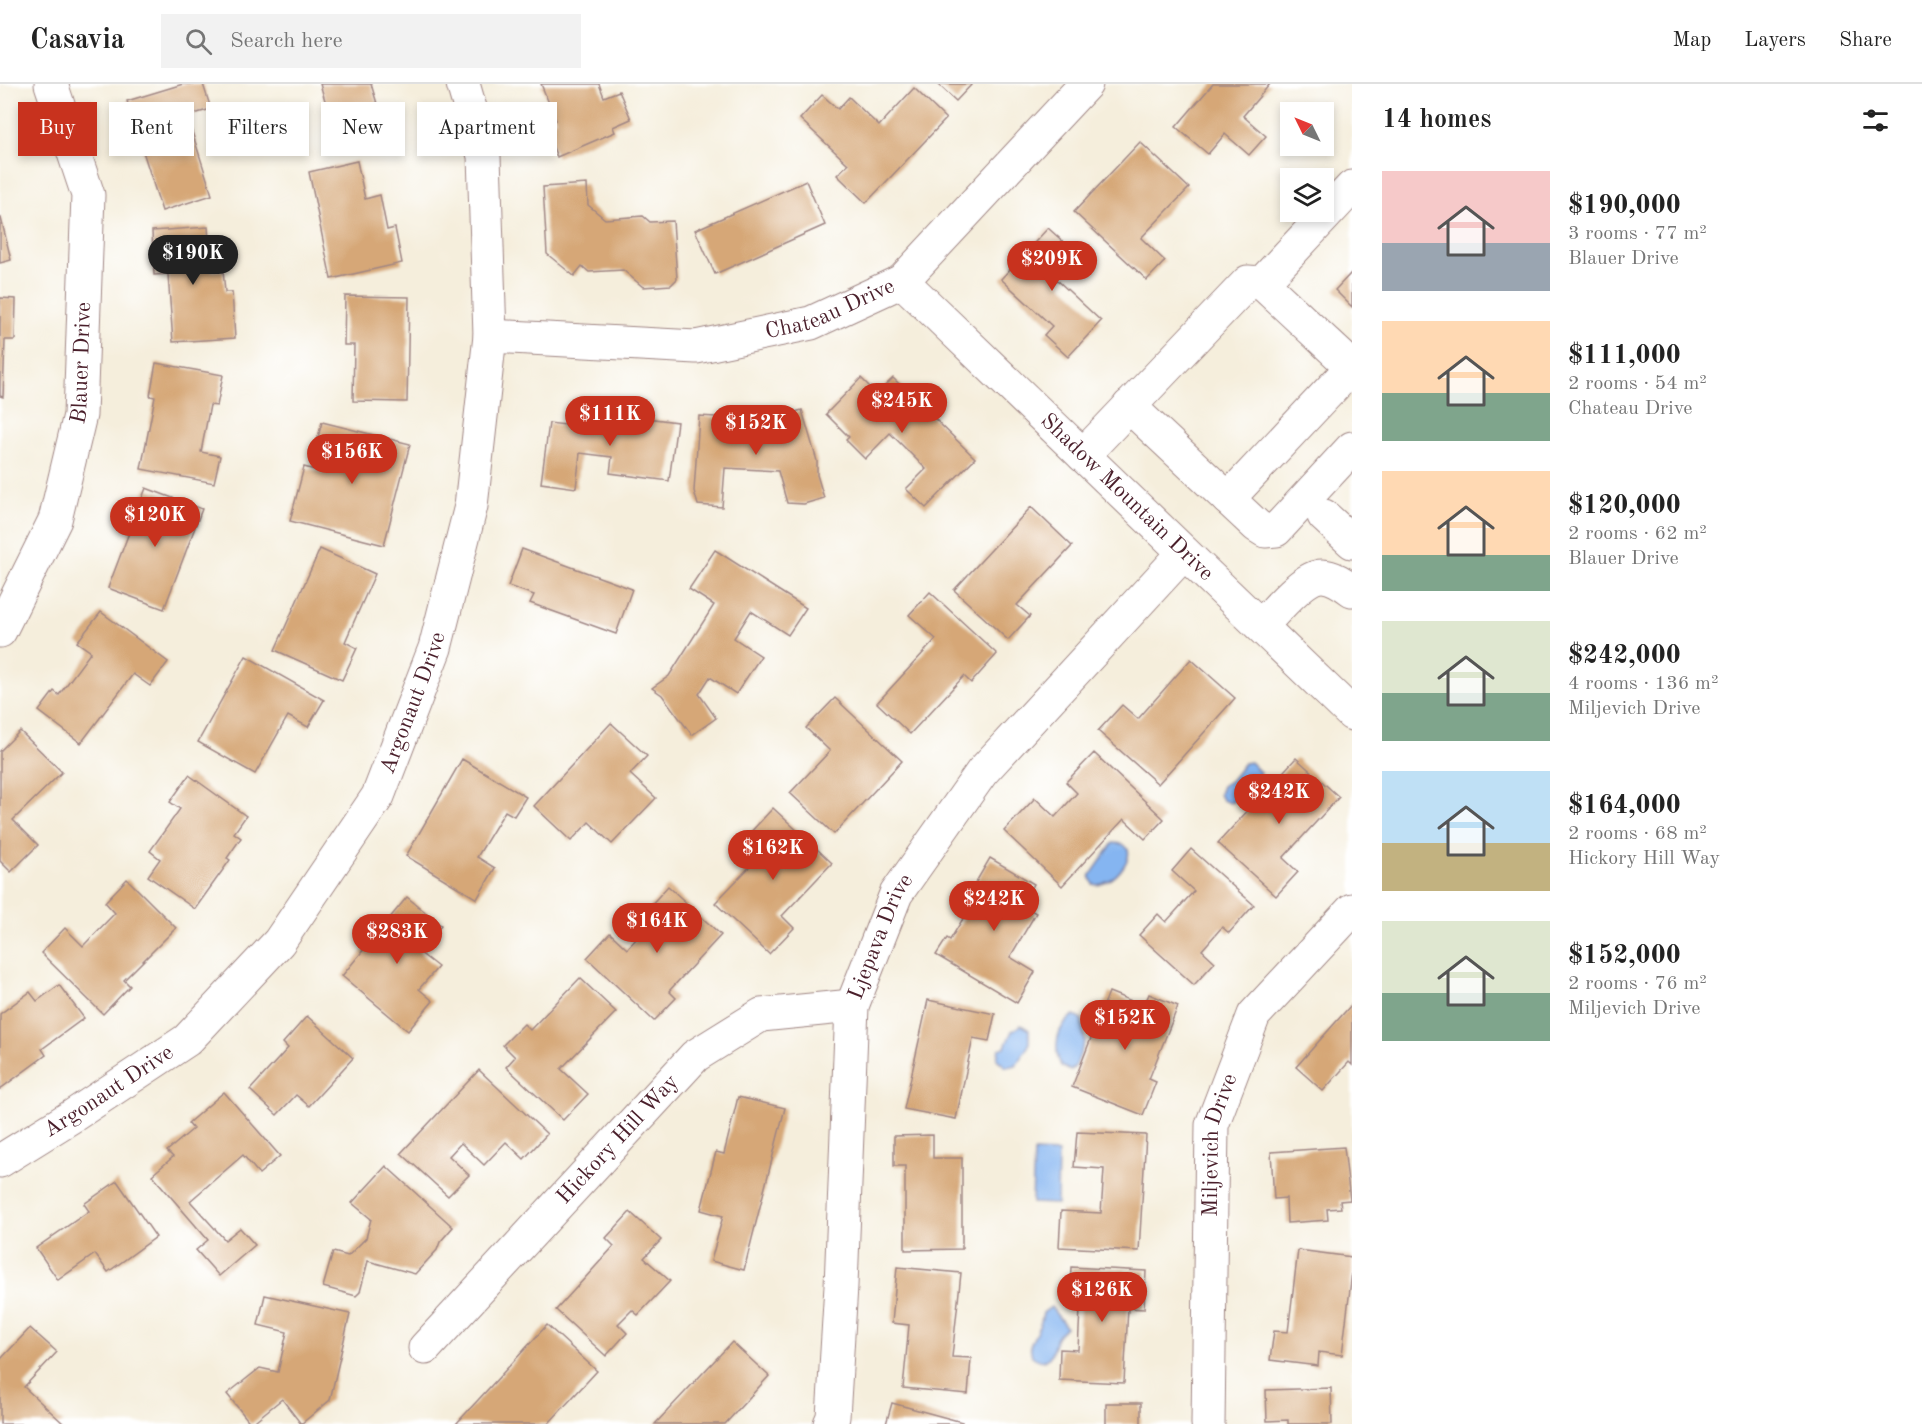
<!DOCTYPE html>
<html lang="en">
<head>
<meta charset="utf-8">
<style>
	body { margin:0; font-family:"Old Standard TT",serif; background:#f2f2f2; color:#222; height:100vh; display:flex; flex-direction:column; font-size:22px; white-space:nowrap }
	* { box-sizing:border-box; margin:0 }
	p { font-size:20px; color:#767676 }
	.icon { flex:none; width:33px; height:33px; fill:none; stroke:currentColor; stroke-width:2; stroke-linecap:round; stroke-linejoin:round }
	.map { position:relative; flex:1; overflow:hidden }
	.panel { display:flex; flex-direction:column; background:#fff; width:570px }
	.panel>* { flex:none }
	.guide { position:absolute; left:18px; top:18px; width:570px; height:54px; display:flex; gap:12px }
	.needle { width:39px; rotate:313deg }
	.buttons { position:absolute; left:1280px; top:18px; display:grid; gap:12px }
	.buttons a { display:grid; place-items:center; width:54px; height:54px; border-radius:0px; background:#fff; box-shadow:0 3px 9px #0003; font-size:30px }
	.price { position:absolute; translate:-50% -51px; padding:0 14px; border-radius:21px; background:#c8321e; color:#fff; font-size:20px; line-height:39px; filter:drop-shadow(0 2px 3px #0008) }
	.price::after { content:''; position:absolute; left:50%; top:36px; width:18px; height:14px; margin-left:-9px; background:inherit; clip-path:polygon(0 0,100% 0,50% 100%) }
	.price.current { background:#222; color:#fff }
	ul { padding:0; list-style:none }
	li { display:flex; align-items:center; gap:18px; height:150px; padding:0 30px }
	li span { display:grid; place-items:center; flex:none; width:168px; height:120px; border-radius:0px; color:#555 }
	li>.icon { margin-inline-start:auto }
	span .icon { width:72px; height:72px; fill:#fffc; stroke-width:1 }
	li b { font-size:26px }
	h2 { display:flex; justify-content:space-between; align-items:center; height:72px; padding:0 30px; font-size:26px }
	.pill { padding:0 21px; border-radius:0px; background:#fff; box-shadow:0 3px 9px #0003; font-size:21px; line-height:54px }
	.pill.current { background:#c8321e; color:#fff }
	header { display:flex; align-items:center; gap:36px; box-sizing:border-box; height:84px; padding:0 30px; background:#fff; border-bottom:2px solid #e0e0e0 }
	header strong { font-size:28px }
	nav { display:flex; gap:33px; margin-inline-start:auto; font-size:21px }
	.search { width:420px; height:54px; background:#f2f2f2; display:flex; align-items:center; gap:15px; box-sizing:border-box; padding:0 21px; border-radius:0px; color:#767676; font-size:22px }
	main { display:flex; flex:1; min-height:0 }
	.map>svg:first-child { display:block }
</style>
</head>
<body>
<header>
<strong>Casavia</strong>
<div class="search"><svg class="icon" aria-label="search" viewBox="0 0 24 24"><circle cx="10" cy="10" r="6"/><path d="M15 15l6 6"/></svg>Search here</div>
<nav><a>Map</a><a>Layers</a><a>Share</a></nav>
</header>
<main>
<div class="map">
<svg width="1352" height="1340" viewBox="0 0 1352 1340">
	<rect width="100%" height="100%" fill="#fff"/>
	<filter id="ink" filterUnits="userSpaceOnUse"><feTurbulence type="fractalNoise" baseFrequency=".0167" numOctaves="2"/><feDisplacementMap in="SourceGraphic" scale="12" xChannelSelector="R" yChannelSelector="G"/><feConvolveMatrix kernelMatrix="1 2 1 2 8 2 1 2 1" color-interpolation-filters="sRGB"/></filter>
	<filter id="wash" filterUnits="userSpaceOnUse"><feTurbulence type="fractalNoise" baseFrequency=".008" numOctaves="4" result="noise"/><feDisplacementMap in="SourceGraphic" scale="24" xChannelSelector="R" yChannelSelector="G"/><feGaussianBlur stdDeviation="1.35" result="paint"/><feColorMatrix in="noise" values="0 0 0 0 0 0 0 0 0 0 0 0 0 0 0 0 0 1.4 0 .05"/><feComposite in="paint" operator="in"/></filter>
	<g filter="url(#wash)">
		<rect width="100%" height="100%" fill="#f5eedc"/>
		<g fill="#85b5f1" stroke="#686a8e" stroke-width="1.5">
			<path d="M 1250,678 L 1260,688 L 1243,713 L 1230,719 L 1222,716 L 1219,710 L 1222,702 L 1231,696 L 1244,679 Z"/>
			<path d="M 1113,759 C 1150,758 1112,807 1093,800 L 1090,792 Z"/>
			<path d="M 1074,931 L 1082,936 L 1085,957 L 1076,981 L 1071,987 L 1061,982 C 1053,965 1056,942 1074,931 Z"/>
			<path d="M 1021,941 L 1029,946 L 1029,961 L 1016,981 L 1006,983 L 997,975 L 999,965 L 1005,963 L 1012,947 Z"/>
			<path d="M 1034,1068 L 1058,1069 L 1057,1120 L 1032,1119 Z"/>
			<path d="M 1051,1223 L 1066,1243 C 1062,1247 1058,1250 1056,1255 C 1052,1268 1050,1285 1032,1272 L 1030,1262 L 1041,1238 L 1043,1229 Z"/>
		</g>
		<g id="blocks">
			<g fill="#d6a777">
				<path d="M 183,0 L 203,0 L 211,25 L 187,32 L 212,111 L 162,127 L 127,17 Z"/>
				<path d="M 320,0 L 371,0 L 386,49 L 356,58 L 350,38 L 333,43 Z"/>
				<path d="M 541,0 L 599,0 L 604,13 L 619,7 L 631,35 L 613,43 L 615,48 L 557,73 L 544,41 L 556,36 Z"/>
				<path d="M 938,0 L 972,0 L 956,17 Z"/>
				<path d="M 1213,0 L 1270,0 L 1243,32 L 1266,52 L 1249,71 L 1225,50 L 1208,70 L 1176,43 Z"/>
				<path d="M 914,4 L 946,35 L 866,119 L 837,91 L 848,80 L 800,35 L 822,11 L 838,25 L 849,13 L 879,42 Z"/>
				<path d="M 1140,58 L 1189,104 L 1141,154 L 1165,177 L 1147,196 L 1074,128 Z"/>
				<path d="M 357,77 L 365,115 L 380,111 L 387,146 L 395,144 L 402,179 L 331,195 L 309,88 Z"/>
				<path d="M 806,97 L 825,141 L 715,190 L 695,146 Z"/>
				<path d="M 587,100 L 588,121 L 605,135 L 643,132 L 650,138 L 673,137 L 677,195 L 671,201 L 643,203 L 623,186 L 589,188 L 582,182 L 574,192 L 547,170 L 543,103 Z"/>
				<path d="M 1,134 L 11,176 L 0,179 L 0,135 Z"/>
				<path d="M 208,143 L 211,187 L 223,186 L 225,208 L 232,208 L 235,254 L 173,258 L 168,190 L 154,191 L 152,147 Z"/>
				<path d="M 1048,144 L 1077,170 L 1055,194 L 1101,237 L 1068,273 L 1044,251 L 1052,242 L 1001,195 Z"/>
				<path d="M 1352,188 L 1352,223 L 1335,206 Z"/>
				<path d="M 345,212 L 409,213 L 407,318 L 353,317 L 354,261 L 344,261 Z"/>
				<path d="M 0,214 L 16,215 L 15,256 L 5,256 L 3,313 L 0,312 Z"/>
				<path d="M 156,279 L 223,291 L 217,322 L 210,321 L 201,368 L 220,372 L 214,399 L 141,385 L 155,313 L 150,312 Z"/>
				<path d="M 861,294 L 877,310 L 893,294 L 975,374 L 926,424 L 906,405 L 926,385 L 890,349 L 865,375 L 846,356 L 849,353 L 826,330 Z"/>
				<path d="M 576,325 L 677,338 L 669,397 L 610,389 L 612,373 L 580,369 L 576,404 L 541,399 L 549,339 L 574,342 Z"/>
				<path d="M 802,326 L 817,377 L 817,391 L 824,414 L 804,420 L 787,419 L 778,387 L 725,384 L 722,423 L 698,421 L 694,407 L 699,332 L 769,336 Z"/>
				<path d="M 322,338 L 410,360 L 384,461 L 290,437 L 304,383 L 322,388 L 329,361 L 317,357 Z"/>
				<path d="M 146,404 L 202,425 L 164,525 L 108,504 Z"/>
				<path d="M 1031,423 L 1072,462 L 1017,521 L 1030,532 L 1008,556 L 954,506 Z"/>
				<path d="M 320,465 L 375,490 L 345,558 L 357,564 L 342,596 L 275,566 Z"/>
				<path d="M 522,465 L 632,505 L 616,550 L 530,519 L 534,511 L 508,502 Z"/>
				<path d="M 715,466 L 806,524 L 788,551 L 751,527 L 734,554 L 761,572 L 736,610 L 710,593 L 699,610 L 716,634 L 692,651 L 662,611 L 652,604 L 669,592 L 714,521 L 689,505 Z"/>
				<path d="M 930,508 L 997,570 L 971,599 L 964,592 L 910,650 L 877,619 L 936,555 L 909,531 Z"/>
				<path d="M 101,528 L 168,578 L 150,602 L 133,590 L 81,659 L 39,627 L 54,607 L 59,611 L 91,568 L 77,558 Z"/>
				<path d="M 246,572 L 324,616 L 308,643 L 288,632 L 255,690 L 198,658 Z"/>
				<path d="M 1191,575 L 1235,614 L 1158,700 L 1098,647 L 1122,621 L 1138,635 Z"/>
				<path d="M 835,614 L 902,677 L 834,750 L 790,709 L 830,667 L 806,644 Z"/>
				<path d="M 611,639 L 647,672 L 630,690 L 656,714 L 612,760 L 589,738 L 571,757 L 534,722 Z"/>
				<path d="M 20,647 L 62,688 L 13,736 L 38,761 L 11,788 L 0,777 L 0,667 Z"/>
				<path d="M 1094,669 L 1164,735 L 1145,755 L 1124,735 L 1062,802 L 1004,747 L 1035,714 L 1055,733 L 1077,709 L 1066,698 Z"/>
				<path d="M 1296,674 L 1339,713 L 1283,774 L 1298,788 L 1276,812 L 1218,759 Z"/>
				<path d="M 462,675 L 526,713 L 514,732 L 505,727 L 477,773 L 495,784 L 477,815 L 406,772 Z"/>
				<path d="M 189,691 L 246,732 L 234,749 L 241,754 L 227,774 L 230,776 L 195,825 L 148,792 L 160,775 L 150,767 L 180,725 L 170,718 Z"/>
				<path d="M 773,724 L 832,779 L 782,832 L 794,844 L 769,870 L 715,819 L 765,767 L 748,751 Z"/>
				<path d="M 1191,765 L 1254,821 L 1229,849 L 1222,843 L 1202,866 L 1215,878 L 1194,901 L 1139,851 L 1158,830 L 1166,838 L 1194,807 L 1172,787 Z"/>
				<path d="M 990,774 L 1034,800 L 1022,821 L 1036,829 L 1010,873 L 1035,888 L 1017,919 L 936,871 L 947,854 L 950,856 L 980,807 L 973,803 Z"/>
				<path d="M 127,795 L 176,844 L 124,896 L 130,902 L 103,930 L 41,869 L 65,844 L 83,862 L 115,829 L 105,818 Z"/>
				<path d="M 668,802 L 721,851 L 669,907 L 676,914 L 654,937 L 587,874 L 610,849 L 627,865 L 659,830 L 650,822 Z"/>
				<path d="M 407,813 L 441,841 L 419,868 L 438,883 L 419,905 L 433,917 L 408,947 L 342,892 Z"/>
				<path d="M 580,894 L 616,928 L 561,985 L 588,1010 L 563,1036 L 506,983 L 515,973 L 503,961 L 524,940 L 530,946 Z"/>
				<path d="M 59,901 L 84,934 L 42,965 L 46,971 L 0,1005 L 0,930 L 30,908 L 37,917 Z"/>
				<path d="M 1109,908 L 1144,922 L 1149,910 L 1178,922 L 1149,995 L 1156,998 L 1143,1031 L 1072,1003 Z"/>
				<path d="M 928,916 L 995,930 L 989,957 L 973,954 L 956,1035 L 904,1025 Z"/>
				<path d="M 1352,920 L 1352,981 L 1349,978 L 1323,1007 L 1296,983 Z"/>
				<path d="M 307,932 L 353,974 L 309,1022 L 296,1011 L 277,1031 L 250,1006 L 288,964 L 283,959 Z"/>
				<path d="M 479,986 L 547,1050 L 524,1075 L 506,1058 L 484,1081 L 461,1059 L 449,1072 L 469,1091 L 448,1112 L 401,1069 Z"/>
				<path d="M 224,1008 L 280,1072 L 259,1090 L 243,1071 L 190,1117 L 225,1156 L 240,1144 L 255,1161 L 219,1192 L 196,1166 L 208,1156 L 152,1091 L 173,1073 L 167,1067 L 193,1045 L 188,1039 Z"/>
				<path d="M 738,1013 L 785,1024 L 744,1186 L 711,1177 L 723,1132 L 701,1126 L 716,1068 L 724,1070 Z"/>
				<path d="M 1077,1048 L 1146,1051 L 1139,1167 L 1059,1163 L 1061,1127 L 1101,1129 L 1104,1085 L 1074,1083 Z"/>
				<path d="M 933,1051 L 933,1074 L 962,1074 L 962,1165 L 905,1166 L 905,1082 L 894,1082 L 894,1052 Z"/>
				<path d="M 1344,1063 L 1350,1116 L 1340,1117 L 1341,1124 L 1327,1125 L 1328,1136 L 1287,1139 L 1286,1114 L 1274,1115 L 1271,1068 Z"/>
				<path d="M 386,1082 L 453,1143 L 440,1158 L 437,1166 L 415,1190 L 368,1177 L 360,1208 L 356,1212 L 323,1203 L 333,1168 L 348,1172 L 366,1154 L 371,1135 L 352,1119 Z"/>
				<path d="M 117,1097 L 156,1153 L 108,1188 L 95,1170 L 58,1196 L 36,1164 L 89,1127 L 84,1120 Z"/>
				<path d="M 630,1128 L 661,1156 L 644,1174 L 670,1197 L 638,1231 L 632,1226 L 618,1240 L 627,1249 L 606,1272 L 556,1226 L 614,1162 L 606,1154 Z"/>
				<path d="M 1298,1166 L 1352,1173 L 1352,1188 L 1342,1271 L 1319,1268 L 1318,1282 L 1270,1276 L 1274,1247 L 1288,1248 Z"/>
				<path d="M 897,1183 L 961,1189 L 952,1273 L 971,1274 L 968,1310 L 903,1304 L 909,1241 L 892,1239 Z"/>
				<path d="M 1071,1183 L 1146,1187 L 1144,1225 L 1128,1224 L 1124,1299 L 1059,1296 L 1060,1265 L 1078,1266 L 1080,1225 L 1069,1224 Z"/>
				<path d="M 265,1211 L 350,1230 L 330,1316 L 301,1340 L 282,1315 L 251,1340 L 227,1310 L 260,1284 L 278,1288 L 287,1248 L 258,1241 Z"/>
				<path d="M 547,1241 L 597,1287 L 548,1340 L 456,1340 Z"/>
				<path d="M 30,1244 L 57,1268 L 24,1303 L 64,1340 L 0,1340 L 0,1276 Z"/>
				<path d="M 732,1258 L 769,1292 L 725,1340 L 655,1340 Z"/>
				<path d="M 1331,1304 L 1332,1340 L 1288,1340 L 1288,1336 L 1267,1337 L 1266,1306 Z"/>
				<path d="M 892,1319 L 962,1338 L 961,1340 L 886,1340 Z"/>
				<rect x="1106" y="1319" width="35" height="21"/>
			</g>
		</g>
	</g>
	<g filter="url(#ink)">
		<use href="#blocks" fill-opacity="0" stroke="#a08684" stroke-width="1.5"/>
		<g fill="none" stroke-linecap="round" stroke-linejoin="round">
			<defs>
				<g id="minor">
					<path id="s1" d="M 902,197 L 1352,630"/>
					<path d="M 1262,199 L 1352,103"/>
					<path id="s2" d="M 490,252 L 696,263 L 811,239 L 902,197 L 1086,0"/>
					<path d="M 1129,322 L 1257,442 L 1265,447 L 1276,446 L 1352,364"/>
					<path d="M 1083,371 L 1248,198 L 1262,199 L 1352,283"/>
					<path d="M 1228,415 L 1352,283"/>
					<path d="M 1324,432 L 1352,458"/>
					<path d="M 1261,542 C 1274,529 1303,492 1322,492 C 1333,492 1344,500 1352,506"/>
					<path id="s3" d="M 0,547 L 55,436 L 80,331 L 88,111 L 51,0"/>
					<path id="s4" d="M 0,1077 L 74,1031 L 187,956 L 279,858 L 378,712 L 435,564 L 471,422 L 490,252 L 484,72 L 463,0"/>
					<path id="s5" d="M 425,1264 L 695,972 L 761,931 L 852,922"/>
					<path id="s6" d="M 830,1340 L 833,1333 L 841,1202 L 852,922 L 896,810 L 982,688 L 1184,469"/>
					<path id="s7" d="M 1208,1340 L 1212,1041 L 1254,931 L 1352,826"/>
				</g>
			</defs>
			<use href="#minor" stroke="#a08684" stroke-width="35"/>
			<use href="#minor" stroke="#fff" stroke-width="33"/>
		</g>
	</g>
	<g text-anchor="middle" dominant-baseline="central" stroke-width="4.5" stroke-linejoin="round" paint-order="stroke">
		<g font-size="22" fill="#4a1f2b" stroke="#fff">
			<text stroke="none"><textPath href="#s2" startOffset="346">Chateau Drive</textPath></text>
			<text stroke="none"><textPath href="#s3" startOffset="284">Blauer Drive</textPath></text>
			<text stroke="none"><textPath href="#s1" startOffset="312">Shadow Mountain Drive</textPath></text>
			<text stroke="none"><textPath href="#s4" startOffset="633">Argonaut Drive</textPath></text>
			<text stroke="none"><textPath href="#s6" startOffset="494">Ljepava Drive</textPath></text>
			<text stroke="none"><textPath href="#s4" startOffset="129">Argonaut Drive</textPath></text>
			<text stroke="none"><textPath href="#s5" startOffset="284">Hickory Hill Way</textPath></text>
			<text stroke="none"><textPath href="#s7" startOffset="280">Miljevich Drive</textPath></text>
		</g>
	</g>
</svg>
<div class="buttons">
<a><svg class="needle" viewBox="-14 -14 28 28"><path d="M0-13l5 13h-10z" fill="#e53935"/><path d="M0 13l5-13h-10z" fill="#767676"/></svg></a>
<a><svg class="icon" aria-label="layers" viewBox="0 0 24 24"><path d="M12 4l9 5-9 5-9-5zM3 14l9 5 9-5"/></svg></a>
</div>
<b class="price current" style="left:193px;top:202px">$190K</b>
<b class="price" style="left:1052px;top:208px">$209K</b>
<b class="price" style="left:902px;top:350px">$245K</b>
<b class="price" style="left:610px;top:363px">$111K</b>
<b class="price" style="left:756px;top:372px">$152K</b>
<b class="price" style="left:352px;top:401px">$156K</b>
<b class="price" style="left:155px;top:464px">$120K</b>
<b class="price" style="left:1279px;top:741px">$242K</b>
<b class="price" style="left:773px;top:797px">$162K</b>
<b class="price" style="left:994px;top:848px">$242K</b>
<b class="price" style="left:657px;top:870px">$164K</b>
<b class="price" style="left:397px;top:881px">$283K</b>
<b class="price" style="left:1125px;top:967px">$152K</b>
<b class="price" style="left:1102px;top:1239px">$126K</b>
<div class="guide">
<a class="pill current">Buy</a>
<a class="pill">Rent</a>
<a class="pill">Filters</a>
<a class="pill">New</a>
<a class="pill">Apartment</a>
</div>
</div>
<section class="panel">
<h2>14 homes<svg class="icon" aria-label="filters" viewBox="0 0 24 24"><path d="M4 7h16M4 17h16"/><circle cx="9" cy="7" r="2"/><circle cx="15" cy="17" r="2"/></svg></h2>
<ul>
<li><span style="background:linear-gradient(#f6c9c9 60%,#9aa5b1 0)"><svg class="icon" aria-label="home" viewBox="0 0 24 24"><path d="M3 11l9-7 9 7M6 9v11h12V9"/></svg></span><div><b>$190,000</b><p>3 rooms · 77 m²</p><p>Blauer Drive</p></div></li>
<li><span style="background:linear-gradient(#ffd9b3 60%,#7fa58c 0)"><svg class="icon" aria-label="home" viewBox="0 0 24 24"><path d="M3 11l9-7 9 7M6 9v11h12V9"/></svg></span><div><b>$111,000</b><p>2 rooms · 54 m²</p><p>Chateau Drive</p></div></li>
<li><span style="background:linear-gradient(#ffd9b3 70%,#7fa58c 0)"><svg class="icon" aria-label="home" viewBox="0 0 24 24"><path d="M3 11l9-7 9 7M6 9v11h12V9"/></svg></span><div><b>$120,000</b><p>2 rooms · 62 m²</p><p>Blauer Drive</p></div></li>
<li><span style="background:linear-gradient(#dfe7d0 60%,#7fa58c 0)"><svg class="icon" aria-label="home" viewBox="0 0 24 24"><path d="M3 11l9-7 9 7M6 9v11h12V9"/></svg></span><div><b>$242,000</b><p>4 rooms · 136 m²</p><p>Miljevich Drive</p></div></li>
<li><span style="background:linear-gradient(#bfe0f5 60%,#c2b280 0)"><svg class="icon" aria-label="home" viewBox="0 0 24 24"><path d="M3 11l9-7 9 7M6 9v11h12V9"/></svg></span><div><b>$164,000</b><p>2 rooms · 68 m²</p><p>Hickory Hill Way</p></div></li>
<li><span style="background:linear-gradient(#dfe7d0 60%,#7fa58c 0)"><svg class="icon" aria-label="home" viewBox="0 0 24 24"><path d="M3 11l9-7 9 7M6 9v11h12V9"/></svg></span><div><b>$152,000</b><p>2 rooms · 76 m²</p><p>Miljevich Drive</p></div></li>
</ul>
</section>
</main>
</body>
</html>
